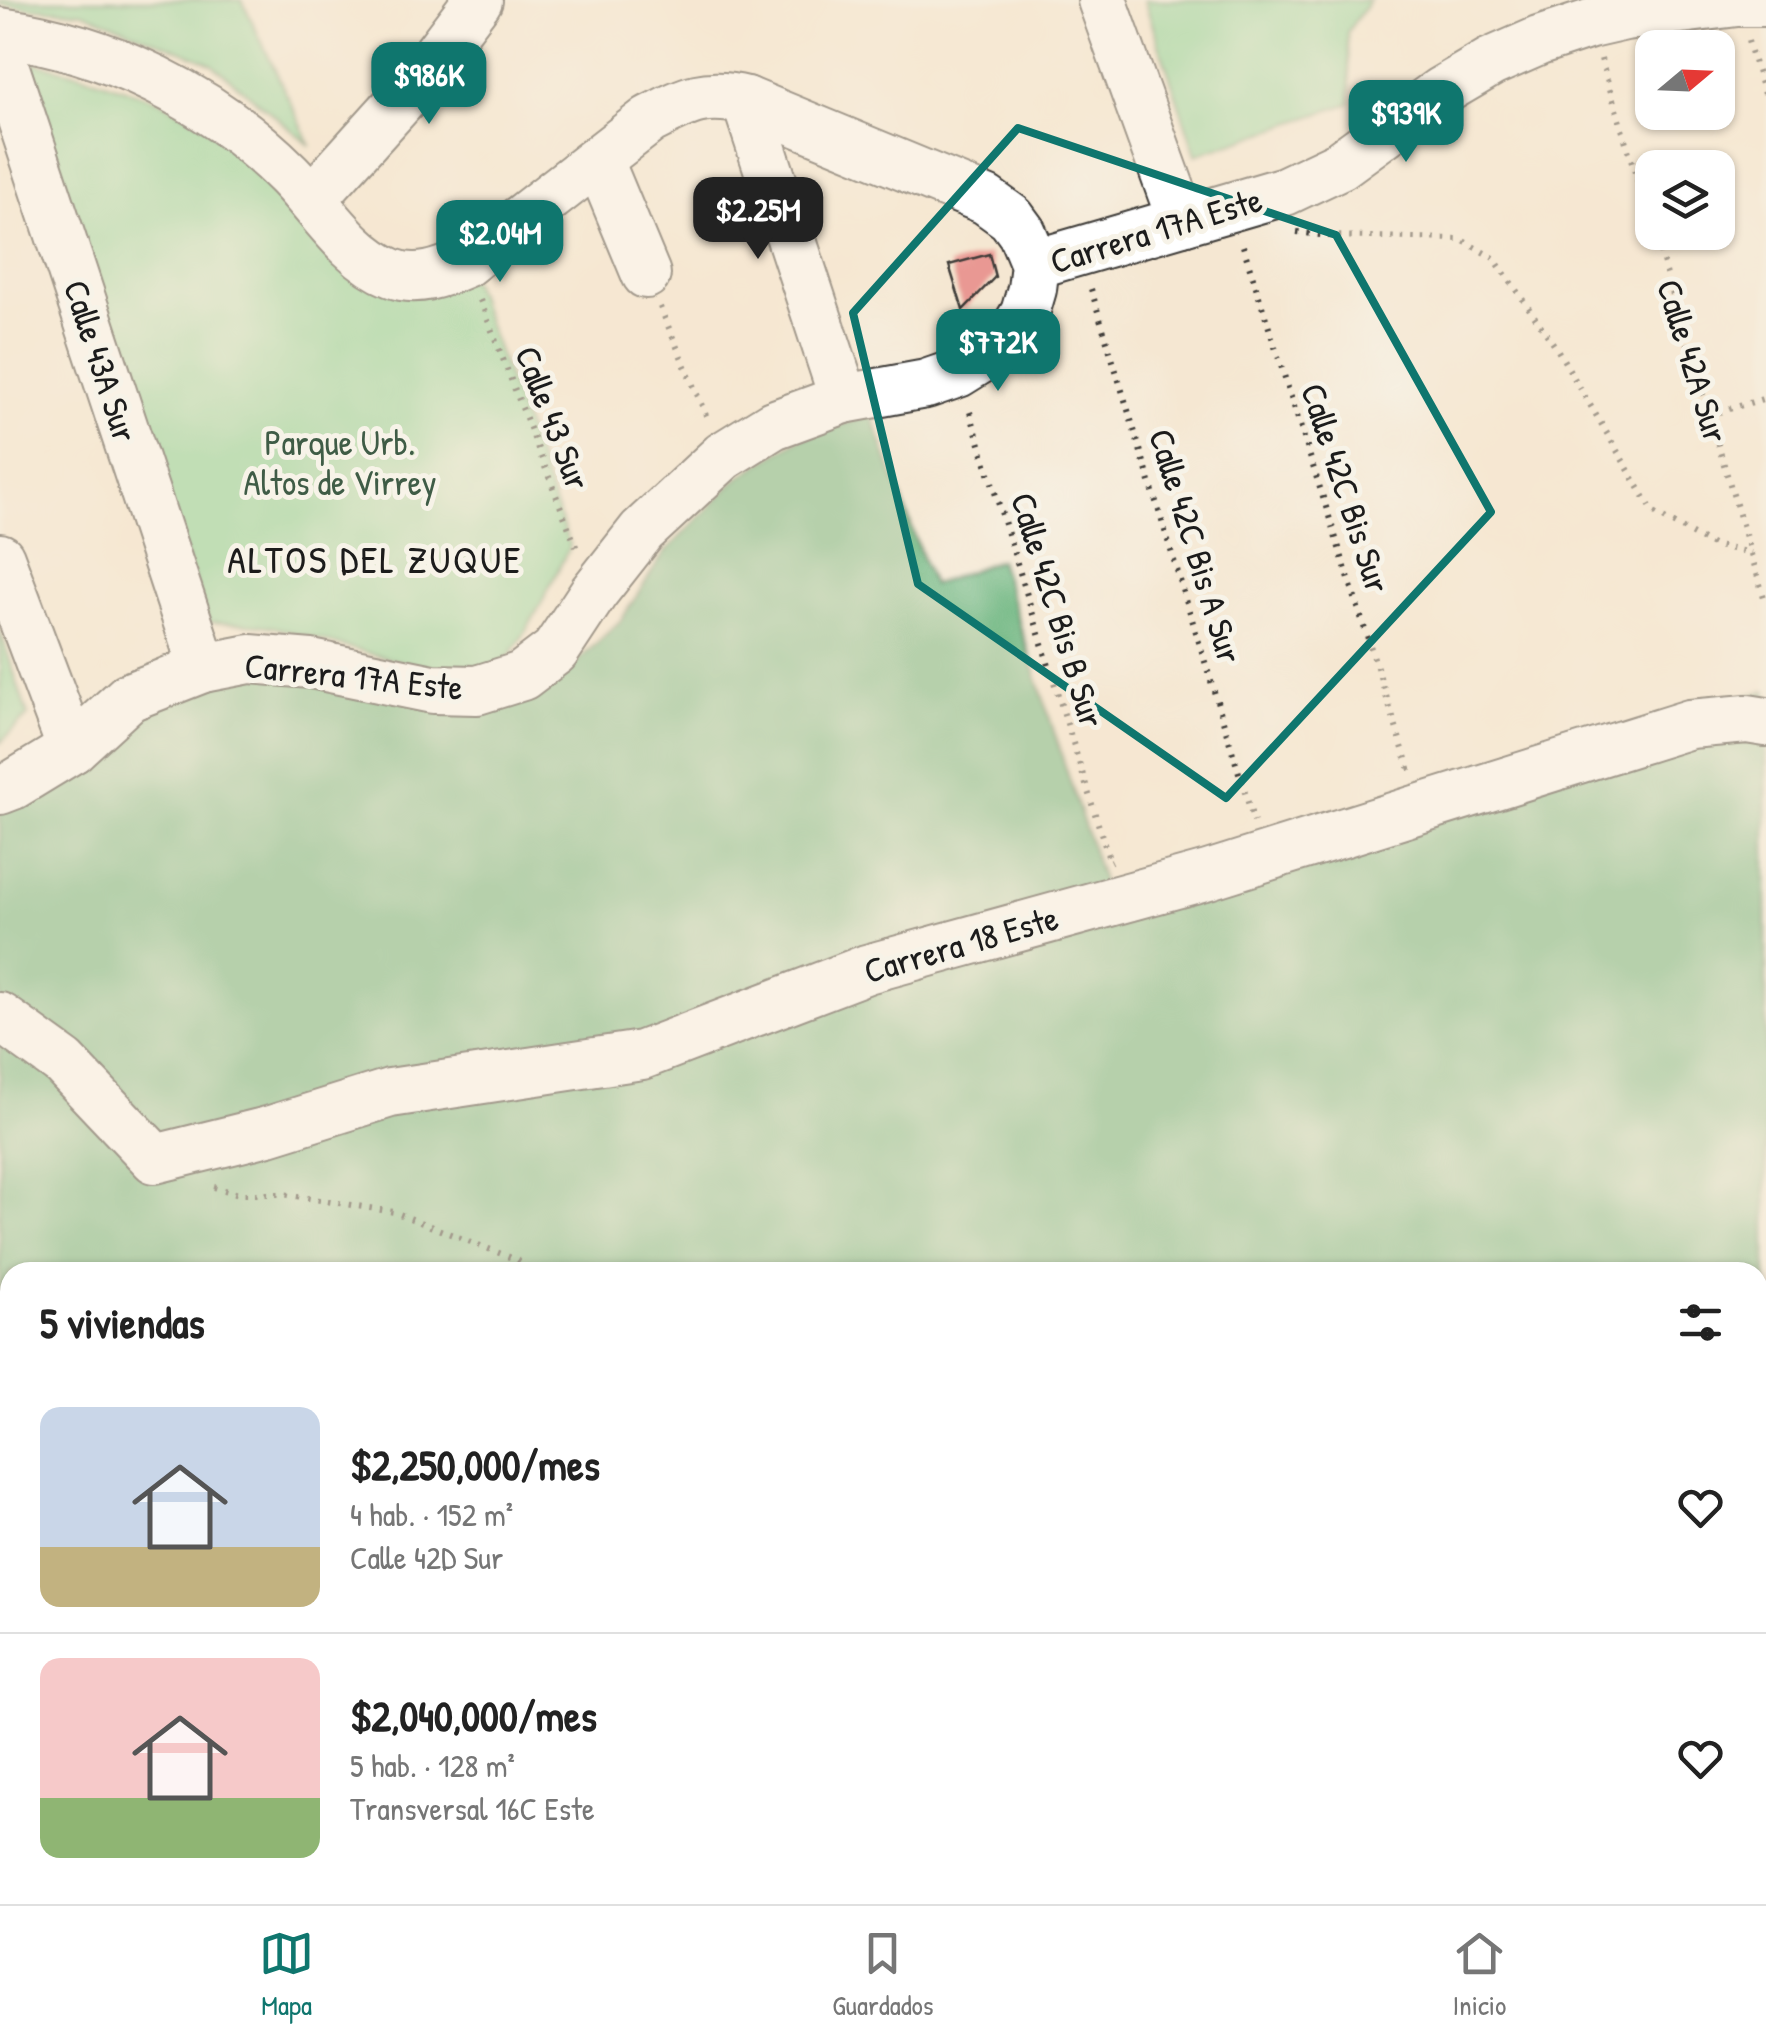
<!DOCTYPE html>
<html lang="es">
<head>
<meta charset="utf-8">
<style>
	body { margin:0; font-family:"Patrick Hand",sans-serif; background:#f2f2f2; color:#222; height:100vh; display:flex; flex-direction:column; font-size:38px; white-space:nowrap }
	* { box-sizing:border-box; margin:0 }
	p { font-size:32px; color:#767676 }
	.icon { flex:none; width:55px; height:55px; fill:none; stroke:currentColor; stroke-width:2; stroke-linecap:round; stroke-linejoin:round }
	.map { position:relative; flex:1; overflow:hidden }
	.drawer { position:absolute; left:0px; top:1262px; width:1768px; height:642px; display:flex; flex-direction:column; background:#fff; border-radius:30px 30px 0 0; box-shadow:0 2px 8px #0004 }
	.drawer>* { flex:none }
	.needle { width:65px; rotate:71deg }
	.fabs { position:absolute; left:1635px; top:30px; display:grid; gap:20px }
	.fabs a { display:grid; place-items:center; width:100px; height:100px; border-radius:20px; background:#fff; box-shadow:0 2px 8px #0004; font-size:50px }
	.price { position:absolute; translate:-50% -85px; padding:0 22px; border-radius:20px; background:#0f766e; color:#fff; font-size:32px; line-height:65px; filter:drop-shadow(0 2px 5px #0008) }
	.price::after { content:''; position:absolute; left:50%; top:60px; width:30px; height:22px; margin-left:-15px; background:inherit; clip-path:polygon(0 0,100% 0,50% 100%) }
	.price.active { background:#222; color:#fff }
	ul { padding:0; list-style:none }
	li { display:flex; align-items:center; gap:30px; height:250px; padding:0 40px }
	li+li { border-top:2px solid #e0e0e0 }
	li span { display:grid; place-items:center; flex:none; width:280px; height:200px; border-radius:20px; color:#555 }
	li>.icon { margin-inline-start:auto }
	span .icon { width:120px; height:120px; fill:#fffc; stroke-width:1 }
	li b { font-size:42px }
	h2 { display:flex; justify-content:space-between; align-items:center; height:120px; padding:0 40px; font-size:42px }
	.menu { display:flex; justify-content:space-around; align-items:center; height:140px; border-top:2px solid #e0e0e0; background:#fff; font-size:28px; color:#767676 }
	.menu a { display:grid; justify-items:center; gap:5px }
	.menu .active { color:#0f766e }
	.map>svg:first-child { display:block }
</style>
</head>
<body>
<div class="map">
<svg width="1766" height="1904" viewBox="0 0 1766 1904">
	<rect width="100%" height="100%" fill="#f7f3e8"/>
	<filter id="ink" filterUnits="userSpaceOnUse"><feTurbulence type="fractalNoise" baseFrequency=".01" numOctaves="2"/><feDisplacementMap in="SourceGraphic" scale="20" xChannelSelector="R" yChannelSelector="G"/><feConvolveMatrix kernelMatrix="1 2 1 2 8 2 1 2 1" color-interpolation-filters="sRGB"/></filter>
	<filter id="wash" filterUnits="userSpaceOnUse"><feTurbulence type="fractalNoise" baseFrequency=".0048" numOctaves="4" result="noise"/><feDisplacementMap in="SourceGraphic" scale="40" xChannelSelector="R" yChannelSelector="G"/><feGaussianBlur stdDeviation="2.25" result="paint"/><feColorMatrix in="noise" values="0 0 0 0 0 0 0 0 0 0 0 0 0 0 0 0 0 1.4 0 .05"/><feComposite in="paint" operator="in"/></filter>
	<g filter="url(#wash)">
		<rect width="100%" height="100%" fill="#f5e7d2"/>
		<g fill="#81d293" stroke="#4e7758" stroke-width="2.5">
			<path d="M 0,0 L 242,0 L 311,146 L 211,63 L 83,12 L 0,5 Z"/>
			<path d="M 1144,0 L 1370,0 L 1347,32 L 1351,103 L 1196,155 Z"/>
			<path d="M 16,58 L 81,74 L 158,100 L 204,124 L 307,219 L 472,281 L 570,546 C 556,573 518,658 494,670 C 462,685 317,638 277,628 C 255,623 231,624 208,622 Z"/>
			<path d="M 0,629 L 28,716 L 0,743 Z"/>
		</g>
		<path fill="#68b47d" stroke="#42684c" stroke-width="2.5" fill-rule="evenodd" d="M 872,415 L 932,585 L 999,560 L 1104,887 L 1766,690 L 1766,1904 L 0,1904 L 0,797 L 166,690 L 251,670 L 564,674 L 621,620 L 664,553 L 738,478 L 802,437 ZM 10,1272 L 1758,1272 L 1758,1895 L 10,1895 Z"/>
		<g id="blocks">
			<path fill="#e99893" d="M 989,254 L 995,277 L 963,310 L 949,265 Z"/>
		</g>
	</g>
	<g filter="url(#ink)">
		<use href="#blocks" fill-opacity="0" stroke="#3d3a37" stroke-width="2.5"/>
		<g fill="none" stroke-linecap="round" stroke-linejoin="round">
			<defs>
				<g id="minor">
					<path d="M 1102,0 L 1182,221"/>
					<path d="M 0,32 C 108,47 211,97 288,174 C 319,205 350,257 392,273 C 417,283 442,273 465,263 L 649,120 C 686,101 704,90 746,101 L 986,200 L 1011,218 L 1022,233 L 1035,264 L 1032,289 L 1025,313 L 1013,333 L 979,360 L 958,373 L 926,384 L 844,399 L 773,425 L 723,456 L 642,531 L 594,592 L 555,651 L 522,676 L 477,690 L 433,689 L 311,664 L 250,659 L 203,668 L 129,697 L 72,749 L 13,785 L 0,790"/>
					<path d="M 0,53 L 203,668"/>
					<path d="M 746,101 L 844,399"/>
					<path d="M 599,161 L 646,274"/>
					<path d="M 312,199 L 407,94 L 478,0"/>
					<path d="M 1035,264 L 1285,191 L 1340,165 L 1440,92 L 1491,62 L 1539,41 L 1590,24 L 1625,16 L 1737,2 L 1766,2"/>
					<path d="M 0,558 L 72,749"/>
					<path d="M 0,1017 L 64,1063 L 155,1159 L 268,1131 L 390,1093 L 642,1055 L 867,969 L 1208,875 L 1690,724 L 1747,719 L 1766,722"/>
				</g>
			</defs>
			<use href="#minor" stroke="#3d3a37" stroke-width="52"/>
			<g stroke="#3d3a37" stroke-width="6" stroke-dasharray="2.5 8" stroke-linecap="butt">
				<path d="M 1748,41 L 1766,101"/>
				<path d="M 1601,59 L 1652,229"/>
				<path d="M 1297,232 L 1328,236 L 1460,239 L 1494,258 L 1557,349 L 1654,513 L 1712,545 L 1751,553"/>
				<path d="M 1654,232 L 1766,604"/>
				<path d="M 1243,246 L 1409,768 L 1405,769"/>
				<path d="M 1091,289 L 1254,822"/>
				<path d="M 480,300 L 577,549"/>
				<path d="M 660,307 L 708,420"/>
				<path d="M 970,412 L 1110,862 L 1112,861"/>
				<path d="M 1709,415 L 1766,398"/>
				<path d="M 214,1187 L 239,1194 L 283,1194 L 394,1212 L 517,1260 L 535,1272"/>
				<path d="M 837,1895 L 850,1904"/>
				<path d="M 403,1904 L 410,1895"/>
				<path d="M 987,1904 L 1002,1895"/>
			</g>
			<use href="#minor" stroke="#fff" stroke-width="48"/>
		</g>
	</g>
	<path d="M0 0H1766V1904H0ZM 1018,128 L 1336,235 L 1491,512 L 1226,798 L 918,584 L 853,313 Z" fill="#f5e7d2" fill-opacity=".55" fill-rule="evenodd"/>
	<path fill="none" stroke="#0f766e" stroke-width="8" stroke-linejoin="round" d="M 1018,128 L 1336,235 L 1491,512 L 1226,798 L 918,584 L 853,313 Z"/>
	<g text-anchor="middle" dominant-baseline="central" stroke-width="10" stroke-linejoin="round" paint-order="stroke">
		<g font-size="35" fill="#1c1c1c" stroke="#f7f3e8">
			<text transform="translate(1156 230) rotate(-17)">Carrera 17A Este</text>
			<text transform="translate(101 361) rotate(72)">Calle 43A Sur</text>
			<text transform="translate(1693 361) rotate(73)">Calle 42A Sur</text>
			<text transform="translate(553 418) rotate(69)">Calle 43 Sur</text>
			<text transform="translate(1346 488) rotate(72)">Calle 42C Bis Sur</text>
			<text transform="translate(1196 546) rotate(73)">Calle 42C Bis A Sur</text>
			<text transform="translate(1058 610) rotate(73)">Calle 42C Bis B Sur</text>
			<text transform="translate(354 676) rotate(6)">Carrera 17A Este</text>
			<text transform="translate(961 944) rotate(-16)">Carrera 18 Este</text>
		</g>
		<g font-size="35" fill="#3f5c46" stroke="#f7f3e8">
			<text x="340" y="442">Parque Urb.<tspan x="340" dy="40">Altos de Virrey</tspan></text>
		</g>
		<g font-size="38" letter-spacing="2.5" fill="#1c1c1c" stroke="#f7f3e8">
			<text x="375" y="559">ALTOS DEL ZUQUE</text>
		</g>
	</g>
</svg>
<div class="fabs">
<a><svg class="needle" viewBox="-14 -14 28 28"><path d="M0-13l5 13h-10z" fill="#e53935"/><path d="M0 13l5-13h-10z" fill="#767676"/></svg></a>
<a><svg class="icon" aria-label="layers" viewBox="0 0 24 24"><path d="M12 4l9 5-9 5-9-5zM3 14l9 5 9-5"/></svg></a>
</div>
<b class="price" style="left:429px;top:127px">$986K</b>
<b class="price" style="left:1406px;top:165px">$939K</b>
<b class="price active" style="left:758px;top:262px">$2.25M</b>
<b class="price" style="left:500px;top:285px">$2.04M</b>
<b class="price" style="left:998px;top:394px">$772K</b>
<section class="drawer">
<h2>5 viviendas<svg class="icon" aria-label="filters" viewBox="0 0 24 24"><path d="M4 7h16M4 17h16"/><circle cx="9" cy="7" r="2"/><circle cx="15" cy="17" r="2"/></svg></h2>
<ul>
<li><span style="background:linear-gradient(#c9d6e8 70%,#c2b280 0)"><svg class="icon" aria-label="home" viewBox="0 0 24 24"><path d="M3 11l9-7 9 7M6 9v11h12V9"/></svg></span><div><b>$2,250,000/mes</b><p>4 hab. · 152 m²</p><p>Calle 42D Sur</p></div><svg class="icon" aria-label="heart" viewBox="0 0 24 24"><path d="M12 20l-8-8c-3-5 5-10 8-4 3-6 11-1 8 4z"/></svg></li>
<li><span style="background:linear-gradient(#f6c9c9 70%,#8fb573 0)"><svg class="icon" aria-label="home" viewBox="0 0 24 24"><path d="M3 11l9-7 9 7M6 9v11h12V9"/></svg></span><div><b>$2,040,000/mes</b><p>5 hab. · 128 m²</p><p>Transversal 16C Este</p></div><svg class="icon" aria-label="heart" viewBox="0 0 24 24"><path d="M12 20l-8-8c-3-5 5-10 8-4 3-6 11-1 8 4z"/></svg></li>
</ul>
</section>
</div>
<nav class="menu">
<a class="active"><svg class="icon" aria-label="map" viewBox="0 0 24 24"><path d="M3 6l6-2 6 2 6-2v14l-6 2-6-2-6 2zM9 4v14M15 6v14"/></svg>Mapa</a>
<a><svg class="icon" aria-label="saved" viewBox="0 0 24 24"><path d="M7 4h10v16l-5-4-5 4z"/></svg>Guardados</a>
<a><svg class="icon" aria-label="home" viewBox="0 0 24 24"><path d="M3 11l9-7 9 7M6 9v11h12V9"/></svg>Inicio</a>
</nav>
</body>
</html>
